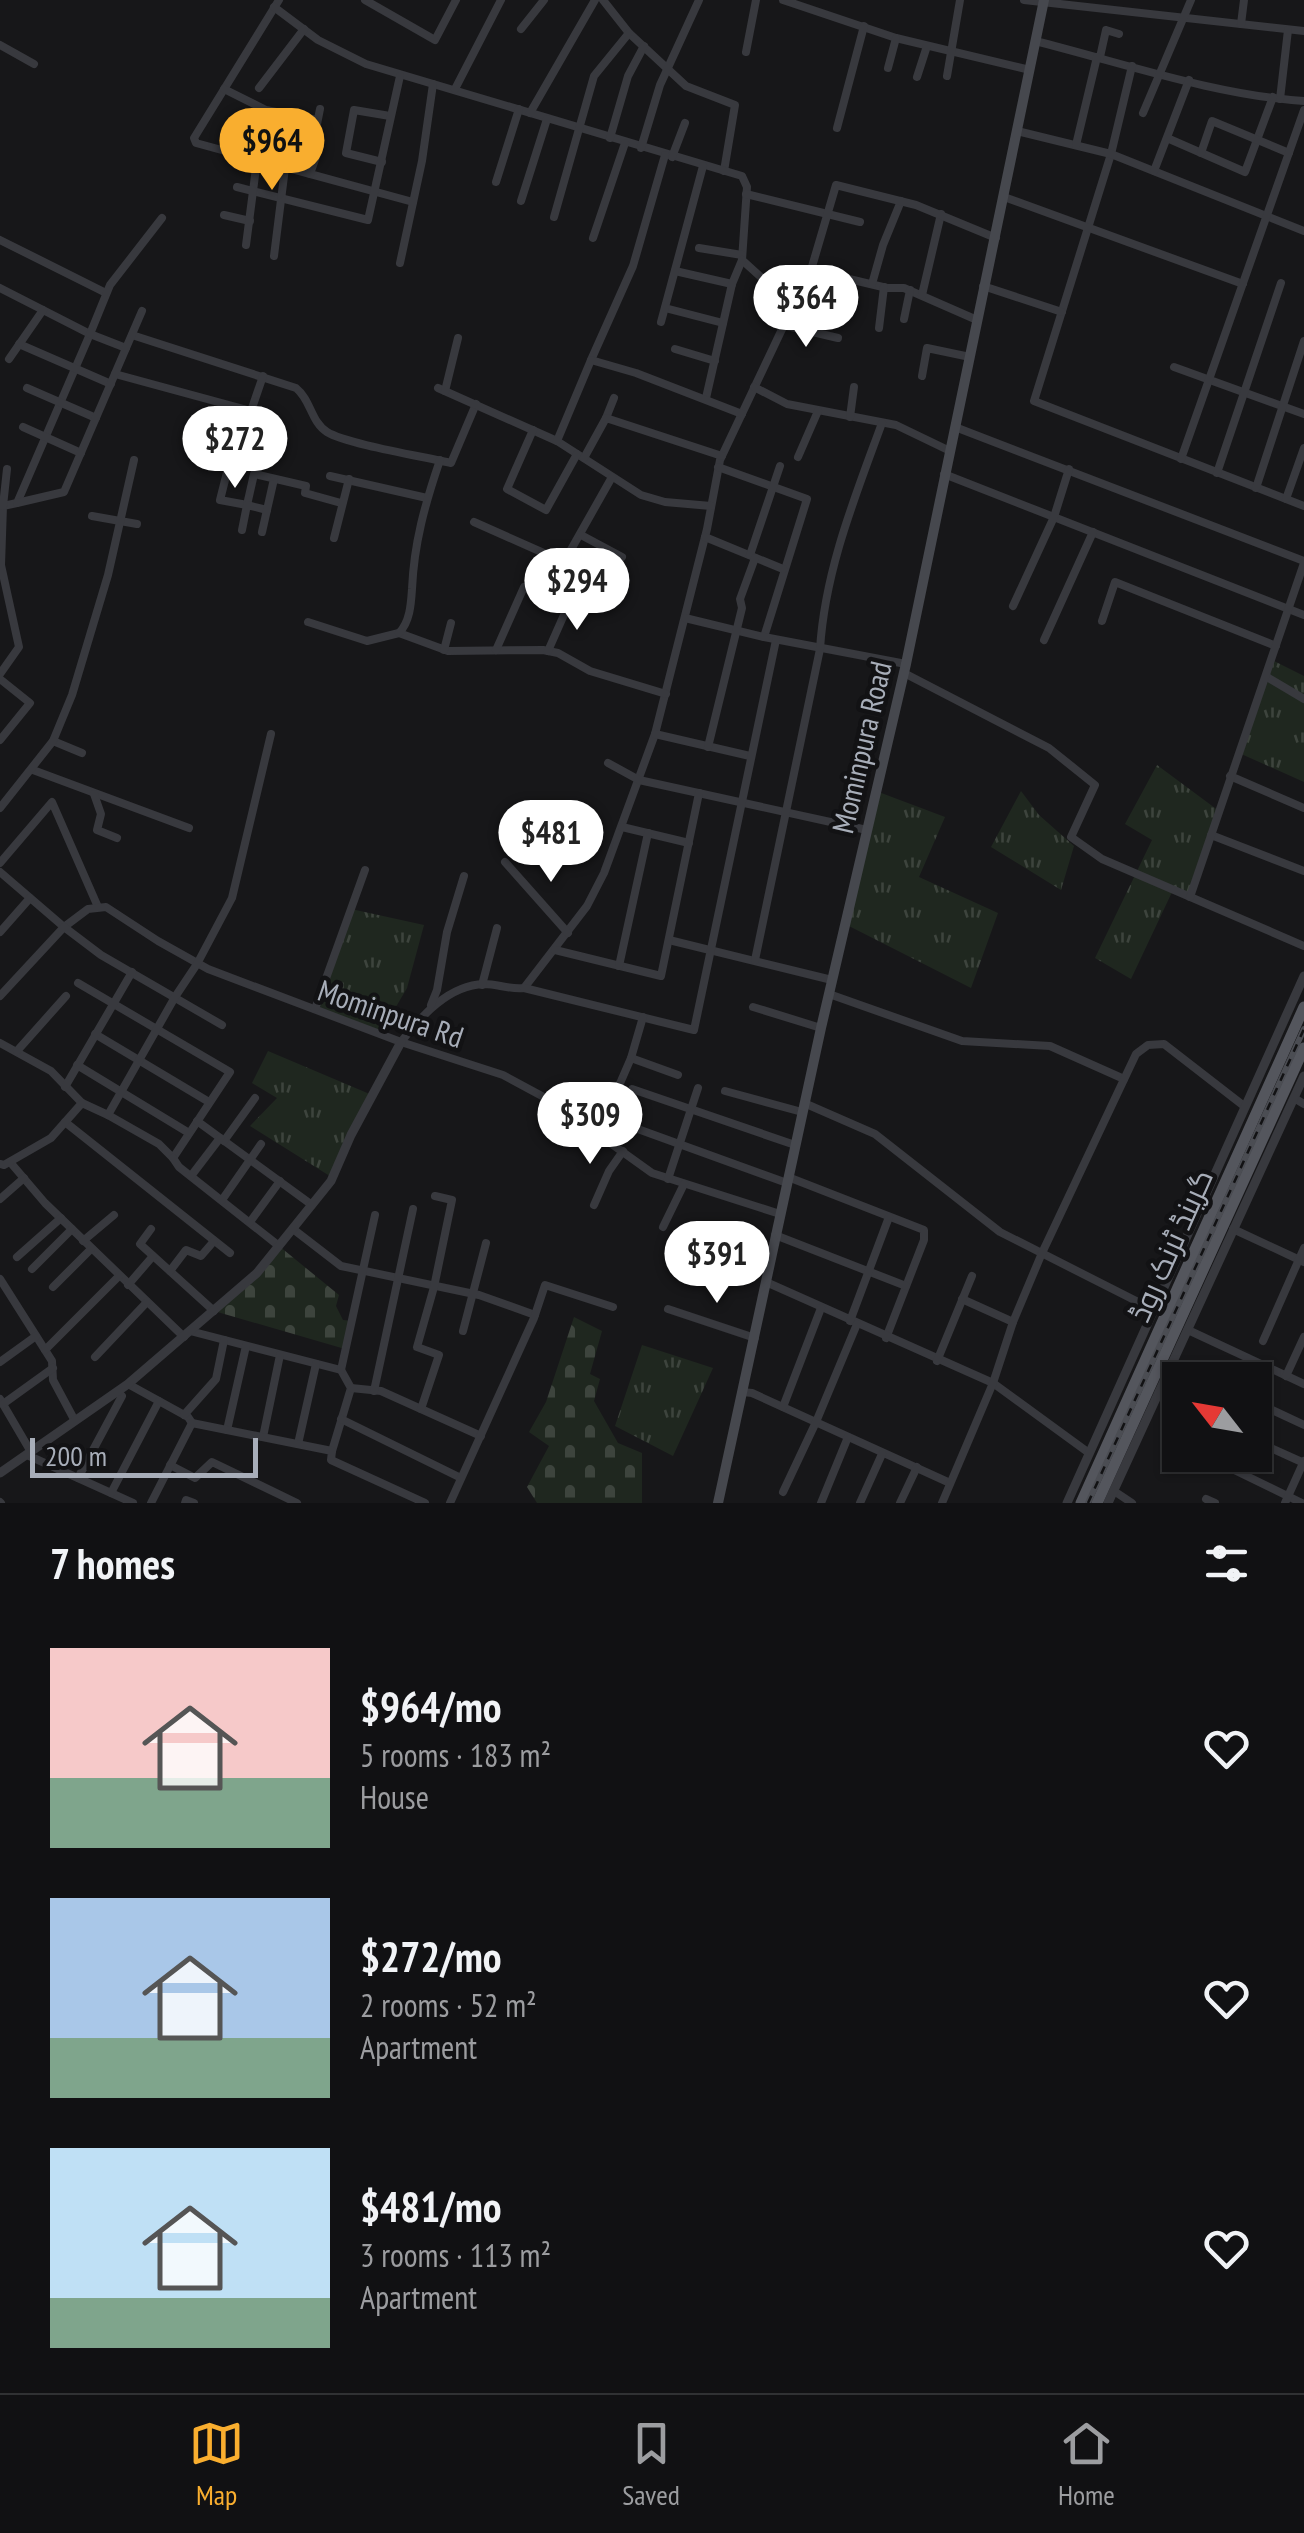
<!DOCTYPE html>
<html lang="en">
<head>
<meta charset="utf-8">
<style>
	body { margin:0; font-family:"PT Sans Narrow",Cairo,sans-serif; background:#1a1a1c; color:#f1f3f6; height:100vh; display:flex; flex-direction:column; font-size:38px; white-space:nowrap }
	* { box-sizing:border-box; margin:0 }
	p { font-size:32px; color:#9c9da0 }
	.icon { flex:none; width:55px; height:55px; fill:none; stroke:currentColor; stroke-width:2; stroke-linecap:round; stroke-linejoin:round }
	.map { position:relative; height:1503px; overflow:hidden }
	.details { display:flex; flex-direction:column; background:#111113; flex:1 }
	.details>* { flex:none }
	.needle { width:65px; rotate:301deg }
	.fabs { position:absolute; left:1162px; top:1362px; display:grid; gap:20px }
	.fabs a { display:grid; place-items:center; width:110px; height:110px; border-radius:0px; background:#111113; box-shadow:0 2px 8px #0004,0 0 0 2px #303133; font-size:50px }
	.scale { position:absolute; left:30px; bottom:25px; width:228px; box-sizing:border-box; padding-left:10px; border:5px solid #a8aeb9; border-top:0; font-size:28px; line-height:35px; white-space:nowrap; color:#a8aeb9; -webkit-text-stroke:8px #121214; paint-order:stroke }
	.price { position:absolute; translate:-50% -85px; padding:0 22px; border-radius:35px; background:#fff; color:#222; font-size:32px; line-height:65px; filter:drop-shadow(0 2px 5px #0008) }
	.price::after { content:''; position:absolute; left:50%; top:60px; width:30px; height:22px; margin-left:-15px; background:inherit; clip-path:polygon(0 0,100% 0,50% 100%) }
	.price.active { background:#f9ae2f; color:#111 }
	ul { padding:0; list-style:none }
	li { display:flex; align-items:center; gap:30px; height:250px; padding:0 50px }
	li span { display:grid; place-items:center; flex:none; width:280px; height:200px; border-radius:0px; color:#555 }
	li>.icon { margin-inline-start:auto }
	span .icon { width:120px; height:120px; fill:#fffc; stroke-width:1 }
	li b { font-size:42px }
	h2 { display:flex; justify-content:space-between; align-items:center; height:120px; padding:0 50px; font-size:42px }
	.dock { display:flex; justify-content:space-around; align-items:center; height:140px; border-top:2px solid #303133; background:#111113; font-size:28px; color:#9c9da0 }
	.dock a { display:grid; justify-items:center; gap:5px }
	.dock .active { color:#f9ae2f }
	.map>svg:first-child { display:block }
</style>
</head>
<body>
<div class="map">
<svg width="1304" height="1503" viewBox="0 0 1304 1503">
	<defs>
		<pattern id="grass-tufts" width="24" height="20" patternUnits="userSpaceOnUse" patternTransform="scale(2.5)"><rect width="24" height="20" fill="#1f271f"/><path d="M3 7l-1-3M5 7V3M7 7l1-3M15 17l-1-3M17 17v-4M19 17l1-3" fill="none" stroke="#3d443d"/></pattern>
		<pattern id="cemetery-stones" width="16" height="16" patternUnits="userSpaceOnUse" patternTransform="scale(2.5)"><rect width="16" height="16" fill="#1f271f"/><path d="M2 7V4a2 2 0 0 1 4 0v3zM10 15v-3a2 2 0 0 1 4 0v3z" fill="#3d443d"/></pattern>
	</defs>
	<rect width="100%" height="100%" fill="#171719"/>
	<g fill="url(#grass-tufts)">
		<path d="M 1272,660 L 1304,676 L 1304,782 L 1239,753 Z"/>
		<path d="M 1157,765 L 1219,811 L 1190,897 L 1173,890 L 1131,979 L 1095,958 L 1152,840 L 1125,824 Z"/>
		<path d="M 876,791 L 945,817 L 919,877 L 998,913 L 971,988 L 845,924 Z"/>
		<path d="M 1021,791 L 1039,815 L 1074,846 L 1061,890 L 991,847 Z"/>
		<path d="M 351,909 L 424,925 L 407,988 L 380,1034 L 315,1009 Z"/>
		<path d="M 268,1051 L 372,1095 L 333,1178 L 250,1126 L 277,1098 L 252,1083 Z"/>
		<path d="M 642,1345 L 713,1368 L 673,1456 L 615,1426 Z"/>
	</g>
	<g fill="url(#cemetery-stones)">
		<path d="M 279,1246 L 339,1295 L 336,1306 L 343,1320 L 352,1321 L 345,1349 L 214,1311 Z"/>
		<path d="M 574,1317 L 602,1331 L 590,1374 L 600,1379 L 594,1401 L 618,1443 L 642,1453 L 642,1503 L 537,1503 L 527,1487 L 549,1446 L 529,1432 L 546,1402 Z"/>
	</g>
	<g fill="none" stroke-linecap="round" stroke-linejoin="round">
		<g stroke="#38393e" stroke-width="8">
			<path d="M 279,0 L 194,138 L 196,143 L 413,202"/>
			<path d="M 365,0 L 435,40 L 456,0"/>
			<path d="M 603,0 L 629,33 L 686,86 L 735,105 L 724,171"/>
			<path d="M 783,0 L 896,38 L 1030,70"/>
			<path d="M 1024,0 L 1304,31"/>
			<path d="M 274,7 L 318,40 L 366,64 L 742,176 L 747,187 L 742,260 L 793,306 L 720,460 L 707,529 L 655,734 L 604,873 L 587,906 L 524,988 C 511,990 498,984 484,984 C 449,985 421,1016 401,1042"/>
			<path d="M 1241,24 L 1244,0"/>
			<path d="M 521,29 L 544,0"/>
			<path d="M 1035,41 C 1123,63 1214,95 1304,101"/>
			<path d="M 0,45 L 34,64"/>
			<path d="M 746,52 L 756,0"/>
			<path d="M 1100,57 L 1106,30 L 1119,34"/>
			<path d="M 1132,66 L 1111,154 L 1034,401 L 1304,506"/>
			<path d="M 888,68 L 896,38"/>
			<path d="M 947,76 L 960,0"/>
			<path d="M 917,77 L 927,46"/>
			<path d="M 259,88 L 304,29"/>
			<path d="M 224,89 L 266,110 L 317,120"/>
			<path d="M 455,89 L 501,0"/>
			<path d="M 1280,99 L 1288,30"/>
			<path d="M 530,113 L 595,0"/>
			<path d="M 1143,113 L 1191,0"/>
			<path d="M 837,128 L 864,26"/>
			<path d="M 1017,131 L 1111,154 L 1304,231"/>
			<path d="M 610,138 L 628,76 L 644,46"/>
			<path d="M 1167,138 L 1245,172 L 1273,97"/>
			<path d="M 1076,145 L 1097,57"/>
			<path d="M 641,148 L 660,85 L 699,0"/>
			<path d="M 1201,153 L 1212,121 L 1289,153"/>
			<path d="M 672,157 L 685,123"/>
			<path d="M 382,162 L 346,153 L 354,110 L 390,116"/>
			<path d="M 1154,171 L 1189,80"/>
			<path d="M 310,174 L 319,148 L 314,139 L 320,109"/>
			<path d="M 496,182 L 519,109"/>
			<path d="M 237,187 L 368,220 L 400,76"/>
			<path d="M 746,194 L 860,222"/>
			<path d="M 1004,197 L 1243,284"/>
			<path d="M 521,201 L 547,119"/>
			<path d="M 224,215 L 250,221"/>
			<path d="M 554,217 L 594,76 L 629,33"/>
			<path d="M 593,238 L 625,143"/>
			<path d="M 0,240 L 106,293"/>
			<path d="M 246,245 L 260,137"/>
			<path d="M 699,248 L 742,255"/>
			<path d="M 274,256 L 285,168"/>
			<path d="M 400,263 L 422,161 L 433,84"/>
			<path d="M 811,270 L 887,288 L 904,288 L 977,320"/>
			<path d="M 675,271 L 732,284"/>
			<path d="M 872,284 L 883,245 L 901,201"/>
			<path d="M 983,286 L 1062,312"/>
			<path d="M 0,288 L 90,334 L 17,503 L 3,506 L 1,565 L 19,647 L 0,674"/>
			<path d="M 922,295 L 941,214"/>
			<path d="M 797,299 L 826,309"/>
			<path d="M 793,306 L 811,270 L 836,185 L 916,205 L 996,238"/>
			<path d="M 665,308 L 723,323"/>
			<path d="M 904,319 L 910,290"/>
			<path d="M 661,322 L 703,166"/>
			<path d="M 783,325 L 838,338"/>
			<path d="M 879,328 L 884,287"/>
			<path d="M 132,335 L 296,388 C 311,400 311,422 327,432 C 346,444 426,457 451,463 L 476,404"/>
			<path d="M 19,344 L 111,384"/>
			<path d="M 126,348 L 90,334 L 110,285 L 162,218"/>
			<path d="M 675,349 L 715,361"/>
			<path d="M 9,359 L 43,310"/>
			<path d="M 591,360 L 633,266 L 665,155"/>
			<path d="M 1174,367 L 1304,414"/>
			<path d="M 115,374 L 251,411 L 263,376"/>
			<path d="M 922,376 L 927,348 L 970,357"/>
			<path d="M 754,387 L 787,404 L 896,425 L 950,451"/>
			<path d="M 27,388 L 96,418"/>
			<path d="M 438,388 L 557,441 L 641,495 L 665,502 L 711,506"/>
			<path d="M 445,391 L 458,338"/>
			<path d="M 706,398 L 732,284 L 742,260"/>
			<path d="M 243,409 L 220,500 L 247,505 L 254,474 L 306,486 L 305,493 L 341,503"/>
			<path d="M 850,417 L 854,387"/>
			<path d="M 606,418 L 614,398"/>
			<path d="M 23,427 L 81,453"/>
			<path d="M 955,427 L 1304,561"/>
			<path d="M 533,430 L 507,489 L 546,510 L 577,454"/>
			<path d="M 557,441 L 591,360 L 636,373 L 742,414"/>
			<path d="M 798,457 L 818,411"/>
			<path d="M 584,458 L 606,418 L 722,456"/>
			<path d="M 1181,459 L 1304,110"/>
			<path d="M 718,467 L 807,499 L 764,637"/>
			<path d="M 1217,473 L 1281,283"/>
			<path d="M 944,474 L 1304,615"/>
			<path d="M 330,476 L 427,498"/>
			<path d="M 1256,488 L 1304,341"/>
			<path d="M 1286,499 L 1304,448"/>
			<path d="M 17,503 L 64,492 L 142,311"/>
			<path d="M 3,506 L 7,469"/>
			<path d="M 92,516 L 137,524"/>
			<path d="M 474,522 L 564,562 L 612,477"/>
			<path d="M 242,530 L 247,505 L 267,510"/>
			<path d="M 262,532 L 274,479"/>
			<path d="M 581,535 L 622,557"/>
			<path d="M 705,537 L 783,569"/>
			<path d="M 334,538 L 349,479"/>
			<path d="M 750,555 L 780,466"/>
			<path d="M 1013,606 L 1054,517 L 1069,469"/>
			<path d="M 685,618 L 764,637 L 906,664"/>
			<path d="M 1102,621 L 1115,582 L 1276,646"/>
			<path d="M 308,622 L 367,641 L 399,633 L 448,651 L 543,650 L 558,653 L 590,671 L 666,694"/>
			<path d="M 399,633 C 410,622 411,604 412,589 C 414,543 425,504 440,460"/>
			<path d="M 1044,640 L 1093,532"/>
			<path d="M 444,650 L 451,623"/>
			<path d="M 496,650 L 524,587"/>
			<path d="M 548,651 L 571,599"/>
			<path d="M 904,673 L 1049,748 L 1095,785 L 1071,837 L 1102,859 L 1304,946"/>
			<path d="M 1267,677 L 1304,699"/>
			<path d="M 0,679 L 30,703 L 0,740"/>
			<path d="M 655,734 L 750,756"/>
			<path d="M 53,741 L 82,753"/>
			<path d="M 708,747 L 742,608 L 740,599 L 755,558"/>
			<path d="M 608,763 L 639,780 L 867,830"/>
			<path d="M 33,770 L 189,828"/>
			<path d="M 1230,776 L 1304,808"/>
			<path d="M 94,794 L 101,814 L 97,830 L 117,838"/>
			<path d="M 0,808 L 53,741 L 72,695 L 108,575 L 134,460"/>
			<path d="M 622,827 L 689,843"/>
			<path d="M 1211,835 L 1304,871"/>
			<path d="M 505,862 L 568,933"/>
			<path d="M 0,863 L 52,802 L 98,907"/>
			<path d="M 0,872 L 64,927 L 88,909 L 106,907 L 158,941 L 208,969 L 401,1042 L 503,1075 L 553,1102 L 652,1173 L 780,1214"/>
			<path d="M 1190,897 L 1304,563"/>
			<path d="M 0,932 L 30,898"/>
			<path d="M 669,940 L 832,980"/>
			<path d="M 555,950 L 661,976 L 699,793"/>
			<path d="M 755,960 L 820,649 C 825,570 855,497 882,423"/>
			<path d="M 619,966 L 648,833"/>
			<path d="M 78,983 L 230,1072 L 173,1158 L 159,1144 L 108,1115"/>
			<path d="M 482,985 L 497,928"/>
			<path d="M 524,988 L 694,1030 L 776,640"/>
			<path d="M 829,994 L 962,1041 L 1050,1046 L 1124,1079"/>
			<path d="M 0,996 L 64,927 L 101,955 L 222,1025"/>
			<path d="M 431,1005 L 437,990 L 447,932 L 464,876"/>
			<path d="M 753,1007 L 821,1028"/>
			<path d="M 315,1009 L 365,870"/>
			<path d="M 95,1034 L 209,1102"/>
			<path d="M 0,1043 L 51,1071 L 82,1103"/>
			<path d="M 17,1051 L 66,996"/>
			<path d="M 631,1058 L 678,1075"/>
			<path d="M 77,1065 L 189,1133"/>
			<path d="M 65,1087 L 132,972"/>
			<path d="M 632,1089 L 795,1145"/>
			<path d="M 725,1091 L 802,1112"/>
			<path d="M 1294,1098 L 1304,1104"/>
			<path d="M 804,1103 L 875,1134 L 1000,1232 L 1154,1310"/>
			<path d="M 197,1121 L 312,1205"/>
			<path d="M 65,1122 L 230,1253"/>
			<path d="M 635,1128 L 787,1183"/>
			<path d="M 598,1134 L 631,1058 L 643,1017"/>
			<path d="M 224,1141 L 255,1098"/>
			<path d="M 173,1158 L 179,1167 L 279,1246"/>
			<path d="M 10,1162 L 45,1203 L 184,1337"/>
			<path d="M 0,1164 L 4,1165 L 51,1138 L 82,1103 L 108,1115 L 175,997 L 197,964 L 232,898 L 271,734"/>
			<path d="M 191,1176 L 220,1138"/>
			<path d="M 788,1177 L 924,1230 L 924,1240 L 886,1338"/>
			<path d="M 668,1179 L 698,1088"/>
			<path d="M 0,1199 L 24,1178"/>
			<path d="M 222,1200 L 261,1144"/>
			<path d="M 594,1205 L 609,1171 L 623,1151"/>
			<path d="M 250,1222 L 280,1181"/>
			<path d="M 663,1227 L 684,1184"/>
			<path d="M 151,1229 L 140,1244 L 214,1311"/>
			<path d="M 293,1229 L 341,1266 L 479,1295 L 535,1315"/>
			<path d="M 1233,1229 L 1304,1262"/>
			<path d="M 775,1235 L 906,1286"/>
			<path d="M 83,1241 L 114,1215"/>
			<path d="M 17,1257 L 61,1218"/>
			<path d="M 32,1269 L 72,1229"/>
			<path d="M 170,1271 L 186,1250 L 201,1256 L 214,1241"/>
			<path d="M 0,1279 L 52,1361 L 53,1380 L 75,1421"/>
			<path d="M 766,1282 L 993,1383 L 1089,1453"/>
			<path d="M 128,1285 L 153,1256"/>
			<path d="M 53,1287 L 91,1249"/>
			<path d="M 962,1299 L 1013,1322"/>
			<path d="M 668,1309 L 755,1338"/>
			<path d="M 850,1321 L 889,1217"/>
			<path d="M 1188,1330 L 1304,1384"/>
			<path d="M 190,1331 L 341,1370 L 351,1388 L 332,1451"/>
			<path d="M 463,1331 L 486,1243"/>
			<path d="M 1263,1341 L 1304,1248"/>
			<path d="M 45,1350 L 119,1276"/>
			<path d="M 95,1357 L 147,1302"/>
			<path d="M 937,1361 L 972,1276"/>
			<path d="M 0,1362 L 36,1336"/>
			<path d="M 341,1370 L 375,1215"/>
			<path d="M 1286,1376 L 1304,1337"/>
			<path d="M 128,1384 L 188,1417 L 192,1423"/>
			<path d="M 351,1388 L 381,1391 L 481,1436"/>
			<path d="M 374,1391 L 413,1209"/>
			<path d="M 743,1392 L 752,1393 L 950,1483"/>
			<path d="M 0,1399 L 31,1452"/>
			<path d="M 1255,1402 L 1304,1425"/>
			<path d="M 3,1404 L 53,1368"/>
			<path d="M 783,1407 L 821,1308"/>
			<path d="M 421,1409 L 439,1355 L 417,1347 L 434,1287 L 452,1200 L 435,1196"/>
			<path d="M 184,1415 L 216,1379 L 224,1340"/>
			<path d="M 341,1419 L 461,1478"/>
			<path d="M 227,1430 L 246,1346"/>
			<path d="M 263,1437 L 280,1355"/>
			<path d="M 1255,1441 L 1304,1463"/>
			<path d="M 298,1444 L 316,1364"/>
			<path d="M 27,1455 L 133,1503"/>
			<path d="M 1226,1455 L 1222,1464 L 1302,1503"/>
			<path d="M 170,1465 L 195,1478 L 212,1462 L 297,1503"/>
			<path d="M 78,1478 L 122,1396 L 118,1392"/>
			<path d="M 1114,1491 L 1132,1503"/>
			<path d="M 783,1492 L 816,1422 L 857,1324"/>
			<path d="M 111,1493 L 159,1401"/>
			<path d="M 1206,1499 L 1215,1503"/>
			<path d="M 0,1502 L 1,1503"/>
			<path d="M 151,1503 L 192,1423 L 332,1451 L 331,1460 L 425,1503"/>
			<path d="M 185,1503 L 186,1500 L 194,1503"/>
			<path d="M 450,1503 L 534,1318 L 545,1285 L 613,1307"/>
			<path d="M 821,1503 L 848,1437"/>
			<path d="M 860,1503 L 882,1454"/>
			<path d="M 900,1503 L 917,1467"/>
			<path d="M 942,1503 L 993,1383 L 1013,1322 L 1042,1253 L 1136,1054 L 1148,1045 L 1164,1044 L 1244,1106"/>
			<path d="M 1285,1503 L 1304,1461"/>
		</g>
		<g stroke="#38393e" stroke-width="9">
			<path d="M 0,1473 L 128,1384 L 257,1273 L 331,1181 L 351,1135 L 401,1042"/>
			<path d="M 1067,1503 L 1304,976"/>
			<path d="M 1108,1503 L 1304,1076"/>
		</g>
		<path stroke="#46484e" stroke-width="10" d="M 718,1503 L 821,1028 L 906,664 L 1044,0"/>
		<g stroke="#54565d" stroke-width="11">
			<path d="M 1081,1503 L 1304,1007"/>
			<path d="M 1097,1503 L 1304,1048"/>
		</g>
		<defs>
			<path id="rail" d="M 1088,1503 L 1304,1029"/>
		</defs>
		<use href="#rail" stroke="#4b4d53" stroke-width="6"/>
		<use href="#rail" stroke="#121214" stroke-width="2.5" stroke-dasharray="8" stroke-linecap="butt"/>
	</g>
	<g text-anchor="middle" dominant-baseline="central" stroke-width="9" stroke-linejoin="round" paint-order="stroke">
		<g font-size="30" fill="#a8aeb9" stroke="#121214">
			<text transform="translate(861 747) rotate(-77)">Mominpura Road</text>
			<text transform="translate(391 1013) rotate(19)">Mominpura Rd</text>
			<text transform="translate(1170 1245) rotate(-66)">گرینڈ ٹرنک روڈ</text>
		</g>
	</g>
</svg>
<div class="fabs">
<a><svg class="needle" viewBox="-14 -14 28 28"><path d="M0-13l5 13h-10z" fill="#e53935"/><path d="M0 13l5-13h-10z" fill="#9c9da0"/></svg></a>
</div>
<div class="scale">200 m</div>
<b class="price active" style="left:272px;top:193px">$964</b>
<b class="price" style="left:806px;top:350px">$364</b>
<b class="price" style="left:235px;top:491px">$272</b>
<b class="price" style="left:577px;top:633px">$294</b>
<b class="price" style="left:551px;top:885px">$481</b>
<b class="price" style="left:590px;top:1167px">$309</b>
<b class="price" style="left:717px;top:1306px">$391</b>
</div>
<section class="details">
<h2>7 homes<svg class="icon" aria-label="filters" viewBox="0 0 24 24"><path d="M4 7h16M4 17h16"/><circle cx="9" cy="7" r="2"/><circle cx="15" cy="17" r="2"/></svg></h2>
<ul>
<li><span style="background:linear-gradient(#f6c9c9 65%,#7fa58c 0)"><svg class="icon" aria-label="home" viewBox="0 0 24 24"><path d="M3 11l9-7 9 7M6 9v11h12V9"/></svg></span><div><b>$964/mo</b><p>5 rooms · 183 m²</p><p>House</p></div><svg class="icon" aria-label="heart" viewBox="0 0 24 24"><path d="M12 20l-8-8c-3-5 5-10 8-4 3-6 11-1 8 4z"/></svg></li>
<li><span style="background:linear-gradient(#a9c7e8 70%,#7fa58c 0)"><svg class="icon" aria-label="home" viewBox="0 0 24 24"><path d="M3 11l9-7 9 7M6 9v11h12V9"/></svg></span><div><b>$272/mo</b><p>2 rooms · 52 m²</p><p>Apartment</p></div><svg class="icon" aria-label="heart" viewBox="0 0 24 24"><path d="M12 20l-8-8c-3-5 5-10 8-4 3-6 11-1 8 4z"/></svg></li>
<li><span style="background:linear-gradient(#bfe0f5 75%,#7fa58c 0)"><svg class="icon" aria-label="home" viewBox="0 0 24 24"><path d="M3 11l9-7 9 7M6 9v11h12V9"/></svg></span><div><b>$481/mo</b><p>3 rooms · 113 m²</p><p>Apartment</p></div><svg class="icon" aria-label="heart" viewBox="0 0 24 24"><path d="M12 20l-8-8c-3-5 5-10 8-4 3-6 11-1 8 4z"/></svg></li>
</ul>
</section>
<nav class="dock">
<a class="active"><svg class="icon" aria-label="map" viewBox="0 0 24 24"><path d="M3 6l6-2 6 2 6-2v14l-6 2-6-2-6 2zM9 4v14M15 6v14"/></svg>Map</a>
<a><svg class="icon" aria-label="saved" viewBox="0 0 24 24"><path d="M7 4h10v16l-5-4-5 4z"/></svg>Saved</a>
<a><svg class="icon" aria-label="home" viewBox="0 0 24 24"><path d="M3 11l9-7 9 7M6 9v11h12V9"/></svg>Home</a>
</nav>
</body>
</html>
